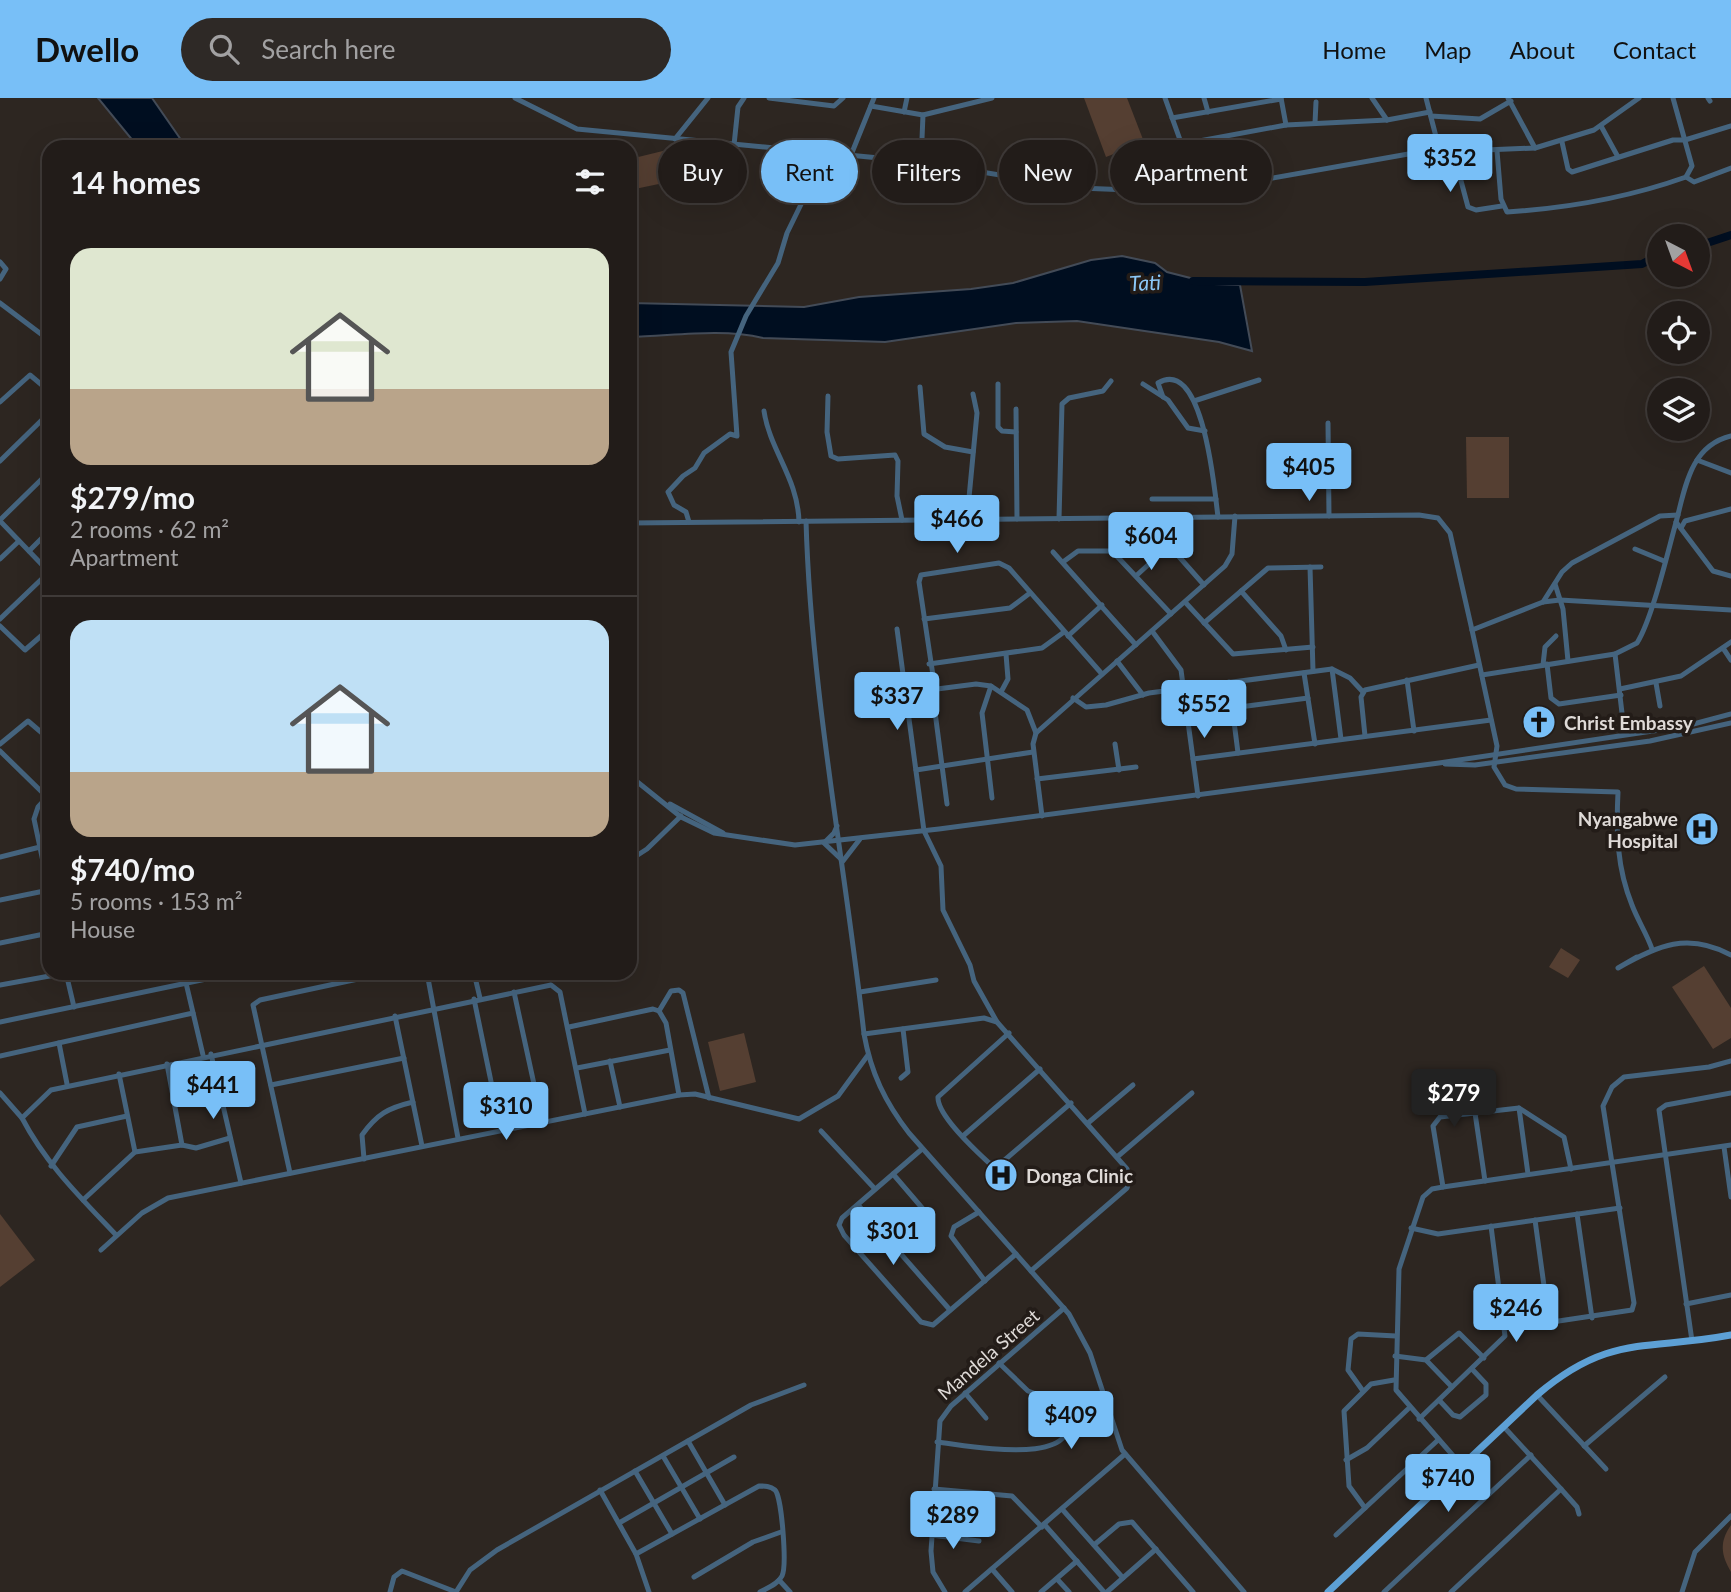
<!DOCTYPE html>
<html lang="en">
<head>
<meta charset="utf-8">
<style>
	body { margin:0; font-family:Lato,sans-serif; background:#2e2926; color:#f1f3f6; height:100vh; display:flex; flex-direction:column; font-size:26px; white-space:nowrap }
	* { box-sizing:border-box; margin:0 }
	p { font-size:23px; color:#a2a1a2 }
	.icon { flex:none; width:38px; height:38px; fill:none; stroke:currentColor; stroke-width:2; stroke-linecap:round; stroke-linejoin:round }
	.map { position:relative; flex:1; overflow:hidden }
	.details { position:absolute; left:42px; top:42px; width:595px; height:840px; display:flex; flex-direction:column; background:#221c19; border-radius:21px; box-shadow:0 7px 28px #0002,0 0 0 2px #3f3a38 }
	.details>* { flex:none }
	.guide { position:absolute; left:658px; top:42px; width:665px; height:63px; display:flex; gap:14px }
	.needle { width:46px; rotate:139deg }
	.buttons { position:absolute; left:1647px; top:126px; display:grid; gap:14px }
	.buttons a { display:grid; place-items:center; width:63px; height:63px; border-radius:50%; background:#221c19; box-shadow:0 7px 28px #0002,0 0 0 2px #3f3a38; font-size:35px }
	.price { position:absolute; translate:-50% -60px; padding:0 16px; border-radius:7px; background:#78bff7; color:#111; font-size:23px; line-height:46px; filter:drop-shadow(0 2px 4px #0008) }
	.price::after { content:''; position:absolute; left:50%; top:42px; width:21px; height:16px; margin-left:-10px; background:inherit; clip-path:polygon(0 0,100% 0,50% 100%) }
	.price.selected { background:#222; color:#fff }
	ul { padding:0; list-style:none }
	li { display:grid; align-content:center; gap:14px; height:371px; padding:0 28px }
	li+li { border-top:2px solid #3f3a38 }
	li span { display:grid; place-items:center; height:217px; border-radius:21px; color:#555 }
	li>.icon { margin-inline-start:auto }
	span .icon { width:126px; height:126px; fill:#fffc; stroke-width:1 }
	li b { font-size:30px }
	h2 { display:flex; justify-content:space-between; align-items:center; height:84px; padding:0 28px; font-size:30px }
	.tag { padding:0 24px; border-radius:32px; background:#221c19; box-shadow:0 7px 28px #0002,0 0 0 2px #3f3a38; font-size:24px; line-height:63px }
	.tag.selected { background:#78bff7; color:#111 }
	header { display:flex; align-items:center; gap:42px; box-sizing:border-box; height:98px; padding:0 35px; background:#78bff7; color:#111 }
	header strong { font-size:33px }
	nav { display:flex; gap:38px; margin-inline-start:auto; font-size:24px }
	.search { width:490px; height:63px; background:#2e2926; display:flex; align-items:center; gap:18px; box-sizing:border-box; padding:0 24px; border-radius:38px; color:#a2a1a2; font-size:26px }
	.map>svg:first-child { display:block }
</style>
</head>
<body>
<header>
<strong>Dwello</strong>
<div class="search"><svg class="icon" aria-label="search" viewBox="0 0 24 24"><circle cx="10" cy="10" r="6"/><path d="M15 15l6 6"/></svg>Search here</div>
<nav><a>Home</a><a>Map</a><a>About</a><a>Contact</a></nav>
</header>
<div class="map">
<svg width="1731" height="1494" viewBox="0 0 1731 1494">
	<rect width="100%" height="100%" fill="#2d2621"/>
	<g fill="#553f32">
		<path d="M 1084,0 L 1127,0 L 1144,44 L 1106,59 Z"/>
		<path d="M 671,51 L 678,82 L 630,92 L 630,61 Z"/>
		<path d="M 1466,339 L 1509,339 L 1509,400 L 1467,400 Z"/>
		<path d="M 1561,850 L 1580,862 L 1568,880 L 1549,869 Z"/>
		<path d="M 1704,868 L 1731,910 L 1731,940 L 1713,951 L 1672,889 Z"/>
		<path d="M 744,935 L 756,984 L 720,993 L 708,944 Z"/>
		<path d="M 0,1116 L 35,1162 L 0,1189 Z"/>
		<path d="M 1731,1427 L 1731,1474 C 1721,1457 1719,1444 1731,1427 Z"/>
	</g>
	<g fill="#000e20" stroke="#434b57" stroke-width="2">
		<path d="M 98,0 L 152,0 L 186,49 L 138,49 Z"/>
		<path d="M 1122,158 L 1155,165 L 1167,174 L 1214,186 L 1240,187 L 1252,253 L 1219,244 L 1077,223 L 1016,225 L 885,244 L 763,240 C 720,230 674,238 630,239 L 630,205 L 804,209 L 859,199 L 971,191 L 1013,185 L 1091,162 Z"/>
	</g>
	<g fill="none" stroke-linecap="round" stroke-linejoin="round">
		<g stroke="#000e20" stroke-width="8">
			<path d="M 1698,148 L 1731,137"/>
			<path d="M 1193,183 L 1365,184 L 1642,166 L 1659,157"/>
		</g>
		<g stroke="#45647e" stroke-width="5">
			<path d="M 515,0 L 577,31 L 921,64 L 1079,90 L 1155,93 L 1239,86 L 1414,55 L 1535,50 L 1594,32 L 1639,0"/>
			<path d="M 769,0 L 834,8 L 843,0"/>
			<path d="M 1165,0 L 1198,92"/>
			<path d="M 1204,0 L 1208,14"/>
			<path d="M 1281,0 L 1286,27"/>
			<path d="M 1372,0 L 1387,22"/>
			<path d="M 1426,0 L 1440,54"/>
			<path d="M 1508,0 L 1535,50"/>
			<path d="M 1708,0 L 1710,3"/>
			<path d="M 871,8 L 923,17 L 992,0"/>
			<path d="M 904,14 L 907,0"/>
			<path d="M 1431,18 L 1480,21 L 1511,3"/>
			<path d="M 1172,20 L 1281,1"/>
			<path d="M 1315,25 L 1316,4"/>
			<path d="M 1601,28 L 1618,59"/>
			<path d="M 675,41 L 708,0"/>
			<path d="M 1562,44 L 1568,71 L 1572,74 L 1673,42 L 1685,42 L 1731,28"/>
			<path d="M 1183,46 L 1286,27 L 1387,22 L 1430,14"/>
			<path d="M 734,47 L 738,9 L 744,0"/>
			<path d="M 1453,53 L 1468,109 L 1476,112 L 1502,108"/>
			<path d="M 1497,53 L 1501,101 L 1507,114 C 1570,110 1627,100 1686,79 L 1692,68 L 1673,0"/>
			<path d="M 851,57 L 874,0"/>
			<path d="M 921,64 L 923,17"/>
			<path d="M 1686,79 L 1694,84 L 1731,70"/>
			<path d="M 0,164 L 6,171 L 0,181"/>
			<path d="M 0,205 L 49,242"/>
			<path d="M 998,286 L 998,329 L 1002,333 L 1016,334"/>
			<path d="M 1143,286 L 1168,302 L 1188,330 L 1205,333"/>
			<path d="M 920,289 L 924,336 L 945,349 L 973,354"/>
			<path d="M 828,298 L 827,334 L 831,358 L 838,361 L 895,357 L 898,363 L 897,398 L 902,422"/>
			<path d="M 1163,299 L 1158,285 C 1204,257 1215,397 1218,419"/>
			<path d="M 1194,303 L 1259,282"/>
			<path d="M 0,304 L 30,277 L 49,293"/>
			<path d="M 1016,311 L 1017,421"/>
			<path d="M 764,313 C 770,353 798,380 799,424"/>
			<path d="M 1328,325 L 1329,418"/>
			<path d="M 1697,362 L 1731,375"/>
			<path d="M 0,363 L 49,315"/>
			<path d="M 1152,401 L 1216,401"/>
			<path d="M 967,421 L 977,315 L 973,296"/>
			<path d="M 1059,421 L 1062,306 L 1069,300 L 1103,293 L 1111,283"/>
			<path d="M 0,422 L 49,374"/>
			<path d="M 0,423 L 49,474"/>
			<path d="M 806,423 C 811,595 845,765 864,936 C 871,975 885,1004 909,1035 L 1069,1216 L 1090,1255 L 1122,1352 L 1244,1494"/>
			<path d="M 689,424 L 686,414 L 674,407 L 668,394 L 683,378 L 695,370 L 704,355 L 730,336 L 737,338 L 731,254 L 746,218 L 778,165 L 787,135 L 810,88 L 839,56"/>
			<path d="M 1676,424 L 1713,473 L 1731,478"/>
			<path d="M 630,425 L 1419,417 L 1438,420 L 1450,435 L 1472,532 L 1497,648 L 1494,669 L 1505,687 L 1516,691 L 1618,694 C 1616,734 1617,770 1632,807 C 1638,823 1647,836 1652,851"/>
			<path d="M 1170,430 L 1174,453 L 1204,487"/>
			<path d="M 1681,430 L 1685,423 L 1731,411"/>
			<path d="M 1635,451 L 1664,463"/>
			<path d="M 29,453 L 49,433"/>
			<path d="M 1053,454 L 1136,547"/>
			<path d="M 0,461 L 19,443"/>
			<path d="M 1063,464 L 1078,453 L 1112,453 L 1171,516"/>
			<path d="M 1310,469 L 1313,573"/>
			<path d="M 1137,477 L 1172,445"/>
			<path d="M 1555,486 L 1563,511 L 1568,563"/>
			<path d="M 1241,493 L 1281,538 L 1286,552"/>
			<path d="M 1185,504 L 1233,556 L 1313,549"/>
			<path d="M 1543,504 L 1562,474 L 1572,465 L 1660,418 L 1678,417"/>
			<path d="M 0,521 L 49,474"/>
			<path d="M 924,521 L 1010,510 L 1030,495"/>
			<path d="M 1204,525 L 1268,470 L 1321,469"/>
			<path d="M 0,528 L 25,552 L 49,531"/>
			<path d="M 897,531 L 924,733 L 941,768 L 943,812 L 970,867 L 974,883 L 997,924"/>
			<path d="M 1472,532 L 1543,504 L 1560,502 L 1731,512"/>
			<path d="M 1152,533 L 1181,572 L 1198,698"/>
			<path d="M 1068,538 L 1102,507"/>
			<path d="M 1723,550 L 1731,562"/>
			<path d="M 1615,556 L 1622,615"/>
			<path d="M 1117,563 L 1143,597"/>
			<path d="M 929,566 L 1042,550 L 1064,534"/>
			<path d="M 1547,566 L 1551,600 L 1559,606 L 1621,597"/>
			<path d="M 1543,567 L 1545,549 L 1556,538"/>
			<path d="M 1332,571 L 1341,641"/>
			<path d="M 1304,575 L 1315,646"/>
			<path d="M 1482,577 L 1615,556 L 1637,545 C 1652,521 1667,457 1675,428 C 1685,392 1689,348 1731,338"/>
			<path d="M 1407,582 L 1414,633"/>
			<path d="M 1229,584 L 1238,655"/>
			<path d="M 1656,585 L 1660,608"/>
			<path d="M 991,588 L 982,615 L 992,700"/>
			<path d="M 932,591 L 947,706"/>
			<path d="M 935,591 L 919,484 L 921,477 L 999,465 L 1009,470 L 1102,576"/>
			<path d="M 1620,591 L 1681,578 L 1731,544"/>
			<path d="M 1001,594 L 1008,581 L 1006,556"/>
			<path d="M 906,595 L 976,586 L 991,588 L 1027,612 L 1036,635"/>
			<path d="M 1073,600 L 1086,609 L 1106,607 L 1149,595 L 1332,571 L 1350,580 L 1363,594"/>
			<path d="M 1232,610 L 1308,600"/>
			<path d="M 1365,638 L 1361,599 L 1365,592 L 1479,567"/>
			<path d="M 0,646 L 28,623 L 49,641"/>
			<path d="M 1115,646 L 1119,672"/>
			<path d="M 0,653 L 47,699"/>
			<path d="M 1193,661 L 1491,622"/>
			<path d="M 1445,666 L 1475,667 L 1650,643 L 1731,625"/>
			<path d="M 916,672 L 1033,654"/>
			<path d="M 630,678 L 681,719 L 714,735 L 795,747 L 939,731 L 1439,665 L 1686,628 L 1731,616"/>
			<path d="M 1037,681 L 1136,669"/>
			<path d="M 670,706 L 723,735"/>
			<path d="M 1042,718 L 1033,646 L 1036,635 L 1225,468 L 1232,456 L 1235,418"/>
			<path d="M 837,728 L 834,735 L 824,745 L 843,763 L 860,741"/>
			<path d="M 0,759 L 40,749"/>
			<path d="M 630,762 L 647,751 L 681,718"/>
			<path d="M 0,802 L 49,792 L 34,721 L 38,709 L 49,697"/>
			<path d="M 0,845 L 49,835"/>
			<path d="M 1637,859 L 1618,870 C 1658,847 1688,834 1731,857"/>
			<path d="M 66,875 L 74,909"/>
			<path d="M 427,875 L 458,1040"/>
			<path d="M 474,875 L 480,900"/>
			<path d="M 186,885 L 203,957"/>
			<path d="M 0,887 L 66,875"/>
			<path d="M 514,894 L 542,1023"/>
			<path d="M 860,894 L 936,882"/>
			<path d="M 474,901 L 501,1032"/>
			<path d="M 659,913 L 671,893 L 679,892 L 683,895 L 709,1000"/>
			<path d="M 395,918 L 422,1048"/>
			<path d="M 0,924 L 235,875"/>
			<path d="M 569,929 L 653,911 L 659,913 L 666,925 L 679,997"/>
			<path d="M 1009,935 L 938,999 C 937,1017 975,1052 989,1065 L 1000,1066 L 1071,1005"/>
			<path d="M 864,936 L 984,920 L 997,924 L 1127,1071 L 1130,1081 L 1127,1090 L 1031,1173"/>
			<path d="M 59,945 L 67,986"/>
			<path d="M 211,956 L 241,1085"/>
			<path d="M 0,958 L 193,915"/>
			<path d="M 610,963 L 620,1009"/>
			<path d="M 167,966 L 182,1047"/>
			<path d="M 577,970 L 670,952"/>
			<path d="M 119,976 L 135,1054"/>
			<path d="M 901,980 L 908,974 L 903,931"/>
			<path d="M 271,987 L 404,960"/>
			<path d="M 0,995 L 22,1020"/>
			<path d="M 1519,1010 L 1528,1076"/>
			<path d="M 1475,1015 L 1485,1083"/>
			<path d="M 1088,1025 L 1133,987"/>
			<path d="M 821,1033 L 875,1091"/>
			<path d="M 963,1038 L 1040,971"/>
			<path d="M 1724,1049 L 1731,1099"/>
			<path d="M 922,1051 L 842,1120 L 839,1127 L 844,1137 L 921,1224 L 933,1227 L 1016,1156"/>
			<path d="M 1117,1059 L 1192,995"/>
			<path d="M 364,1061 L 362,1037 C 377,1016 388,1010 413,1004"/>
			<path d="M 51,1068 L 77,1029 L 127,1018"/>
			<path d="M 290,1075 L 253,907 L 260,902 L 386,875"/>
			<path d="M 893,1076 L 923,1111"/>
			<path d="M 1443,1089 L 1433,1028 L 1440,1019 L 1519,1010 L 1564,1039 L 1571,1071"/>
			<path d="M 83,1102 L 135,1054 L 182,1047 L 196,1050 L 230,1040"/>
			<path d="M 858,1107 L 950,1212"/>
			<path d="M 979,1114 L 954,1129 L 951,1138 L 985,1183"/>
			<path d="M 1577,1116 L 1592,1220"/>
			<path d="M 1535,1122 L 1548,1217 L 1552,1224 L 1632,1212 L 1634,1205 L 1603,1008 L 1612,989 L 1624,979 L 1709,969 L 1731,963"/>
			<path d="M 1411,1130 L 1438,1136 L 1620,1110"/>
			<path d="M 116,1137 C 80,1099 46,1066 22,1020 L 51,992 L 551,887 L 560,894 L 585,1016"/>
			<path d="M 101,1152 L 142,1115 L 168,1100 L 679,997 L 695,996 L 799,1021 L 838,998 L 868,957"/>
			<path d="M 1686,1206 L 1731,1197"/>
			<path d="M 1692,1243 L 1659,1012 L 1666,1007 L 1731,995"/>
			<path d="M 1395,1258 L 1426,1262 L 1452,1289"/>
			<path d="M 1426,1262 L 1459,1235 L 1484,1260"/>
			<path d="M 1363,1293 L 1348,1272 L 1351,1241 L 1358,1236 L 1396,1238"/>
			<path d="M 965,1295 L 986,1320"/>
			<path d="M 1537,1297 L 1606,1371"/>
			<path d="M 1439,1302 L 1453,1317 L 1460,1319 L 1486,1297 L 1486,1286 L 1472,1271"/>
			<path d="M 1419,1321 L 1505,1238 L 1491,1128"/>
			<path d="M 688,1343 L 725,1407"/>
			<path d="M 937,1344 C 967,1347 1097,1374 1063,1306 L 1028,1293 L 999,1265"/>
			<path d="M 1584,1348 L 1665,1279"/>
			<path d="M 663,1358 L 700,1421"/>
			<path d="M 1346,1362 L 1367,1350 L 1408,1311"/>
			<path d="M 1462,1368 L 1396,1292 L 1399,1171 L 1423,1099 L 1432,1091 L 1443,1089 L 1731,1047"/>
			<path d="M 635,1373 L 672,1436"/>
			<path d="M 934,1391 L 1012,1398 L 1042,1429"/>
			<path d="M 1561,1391 L 1577,1409 L 1579,1416"/>
			<path d="M 600,1392 L 636,1456 L 649,1494"/>
			<path d="M 1365,1410 L 1349,1388 L 1344,1313 L 1371,1286 L 1394,1282"/>
			<path d="M 1062,1411 L 1123,1480"/>
			<path d="M 619,1425 L 734,1359"/>
			<path d="M 1044,1426 L 1104,1494"/>
			<path d="M 931,1437 L 979,1443"/>
			<path d="M 1336,1437 L 1438,1342"/>
			<path d="M 1094,1447 L 1119,1426 L 1132,1424 L 1193,1494"/>
			<path d="M 636,1456 L 759,1388 C 765,1388 770,1388 775,1392 C 782,1399 787,1468 782,1478 C 778,1486 767,1490 760,1494"/>
			<path d="M 992,1471 L 1012,1494"/>
			<path d="M 694,1479 L 753,1444 L 781,1434"/>
			<path d="M 1057,1481 L 1069,1494"/>
			<path d="M 779,1482 L 790,1494"/>
			<path d="M 390,1494 L 394,1479 L 402,1473 L 456,1494"/>
			<path d="M 456,1494 L 470,1472 L 497,1452 L 751,1307 L 804,1287"/>
			<path d="M 945,1494 L 933,1474 L 931,1453 L 940,1323 L 951,1308 L 1064,1210"/>
			<path d="M 965,1494 L 1125,1356"/>
			<path d="M 1041,1494 L 1077,1463"/>
			<path d="M 1107,1494 L 1156,1451"/>
			<path d="M 1384,1494 L 1531,1357"/>
			<path d="M 1451,1494 L 1561,1391 L 1504,1329"/>
			<path d="M 1682,1494 L 1695,1454 L 1731,1418"/>
		</g>
		<path stroke="#5da0d5" stroke-width="7" d="M 1328,1494 L 1537,1297 C 1610,1235 1647,1253 1731,1237"/>
	</g>
	<defs>
		<symbol id="church-disc" viewBox="-11 -11 22 22"><circle r="9.5" fill="#78bff7" stroke="#231c18"/><path d="M-1.2-6h2.4v3.5h3.3v2.4h-3.3V6h-2.4V-.1h-3.3v-2.4h3.3Z" fill="#111"/></symbol>
		<symbol id="hospital-disc" viewBox="-11 -11 22 22"><circle r="9.5" fill="#78bff7" stroke="#231c18"/><path d="M-5-5h3v3.5h4V-5h3V5h-3V1.5h-4V5h-3Z" fill="#111"/></symbol>
	</defs>
	<g fill-rule="evenodd">
		<use href="#church-disc" x="1520" y="605" width="38" height="38"/>
		<use href="#hospital-disc" x="1683" y="712" width="38" height="38"/>
		<use href="#hospital-disc" x="982" y="1058" width="38" height="38"/>
	</g>
	<g text-anchor="middle" dominant-baseline="central" stroke-width="7" stroke-linejoin="round" paint-order="stroke">
		<g font-size="19" font-weight="bold" fill="#dfdad7" stroke="#231c18" text-anchor="start">
			<text x="1564" y="624">Christ Embassy</text>
			<text x="1678" y="720" text-anchor="end">Nyangabwe<tspan x="1678" dy="22">Hospital</tspan></text>
			<text x="1026" y="1077">Donga Clinic</text>
		</g>
		<g font-size="19" fill="#dfdad7" stroke="#231c18">
			<text transform="translate(988 1256) rotate(-41)">Mandela Street</text>
		</g>
		<g font-size="21" font-style="italic" fill="#8cc8f8" stroke="#231c18">
			<text transform="translate(1145 184) rotate(-3)">Tati</text>
		</g>
	</g>
</svg>
<div class="buttons">
<a><svg class="needle" viewBox="-14 -14 28 28"><path d="M0-13l5 13h-10z" fill="#e53935"/><path d="M0 13l5-13h-10z" fill="#a2a1a2"/></svg></a>
<a><svg class="icon" aria-label="locate" viewBox="0 0 24 24"><circle cx="12" cy="12" r="6"/><path d="M12 2v4M12 18v4M2 12h4M18 12h4"/></svg></a>
<a><svg class="icon" aria-label="layers" viewBox="0 0 24 24"><path d="M12 4l9 5-9 5-9-5zM3 14l9 5 9-5"/></svg></a>
</div>
<b class="price" style="left:1450px;top:96px">$352</b>
<b class="price" style="left:1309px;top:405px">$405</b>
<b class="price" style="left:957px;top:457px">$466</b>
<b class="price" style="left:1151px;top:474px">$604</b>
<b class="price" style="left:897px;top:634px">$337</b>
<b class="price" style="left:1204px;top:642px">$552</b>
<b class="price" style="left:213px;top:1023px">$441</b>
<b class="price selected" style="left:1454px;top:1031px">$279</b>
<b class="price" style="left:506px;top:1044px">$310</b>
<b class="price" style="left:893px;top:1169px">$301</b>
<b class="price" style="left:1516px;top:1246px">$246</b>
<b class="price" style="left:1071px;top:1353px">$409</b>
<b class="price" style="left:1448px;top:1416px">$740</b>
<b class="price" style="left:953px;top:1453px">$289</b>
<div class="guide">
<a class="tag">Buy</a>
<a class="tag selected">Rent</a>
<a class="tag">Filters</a>
<a class="tag">New</a>
<a class="tag">Apartment</a>
</div>
<section class="details">
<h2>14 homes<svg class="icon" aria-label="filters" viewBox="0 0 24 24"><path d="M4 7h16M4 17h16"/><circle cx="9" cy="7" r="2"/><circle cx="15" cy="17" r="2"/></svg></h2>
<ul>
<li><span style="background:linear-gradient(#dfe7d0 65%,#b9a48a 0)"><svg class="icon" aria-label="home" viewBox="0 0 24 24"><path d="M3 11l9-7 9 7M6 9v11h12V9"/></svg></span><div><b>$279/mo</b><p>2 rooms · 62 m²</p><p>Apartment</p></div></li>
<li><span style="background:linear-gradient(#bfe0f5 70%,#b9a48a 0)"><svg class="icon" aria-label="home" viewBox="0 0 24 24"><path d="M3 11l9-7 9 7M6 9v11h12V9"/></svg></span><div><b>$740/mo</b><p>5 rooms · 153 m²</p><p>House</p></div></li>
</ul>
</section>
</div>
</body>
</html>
